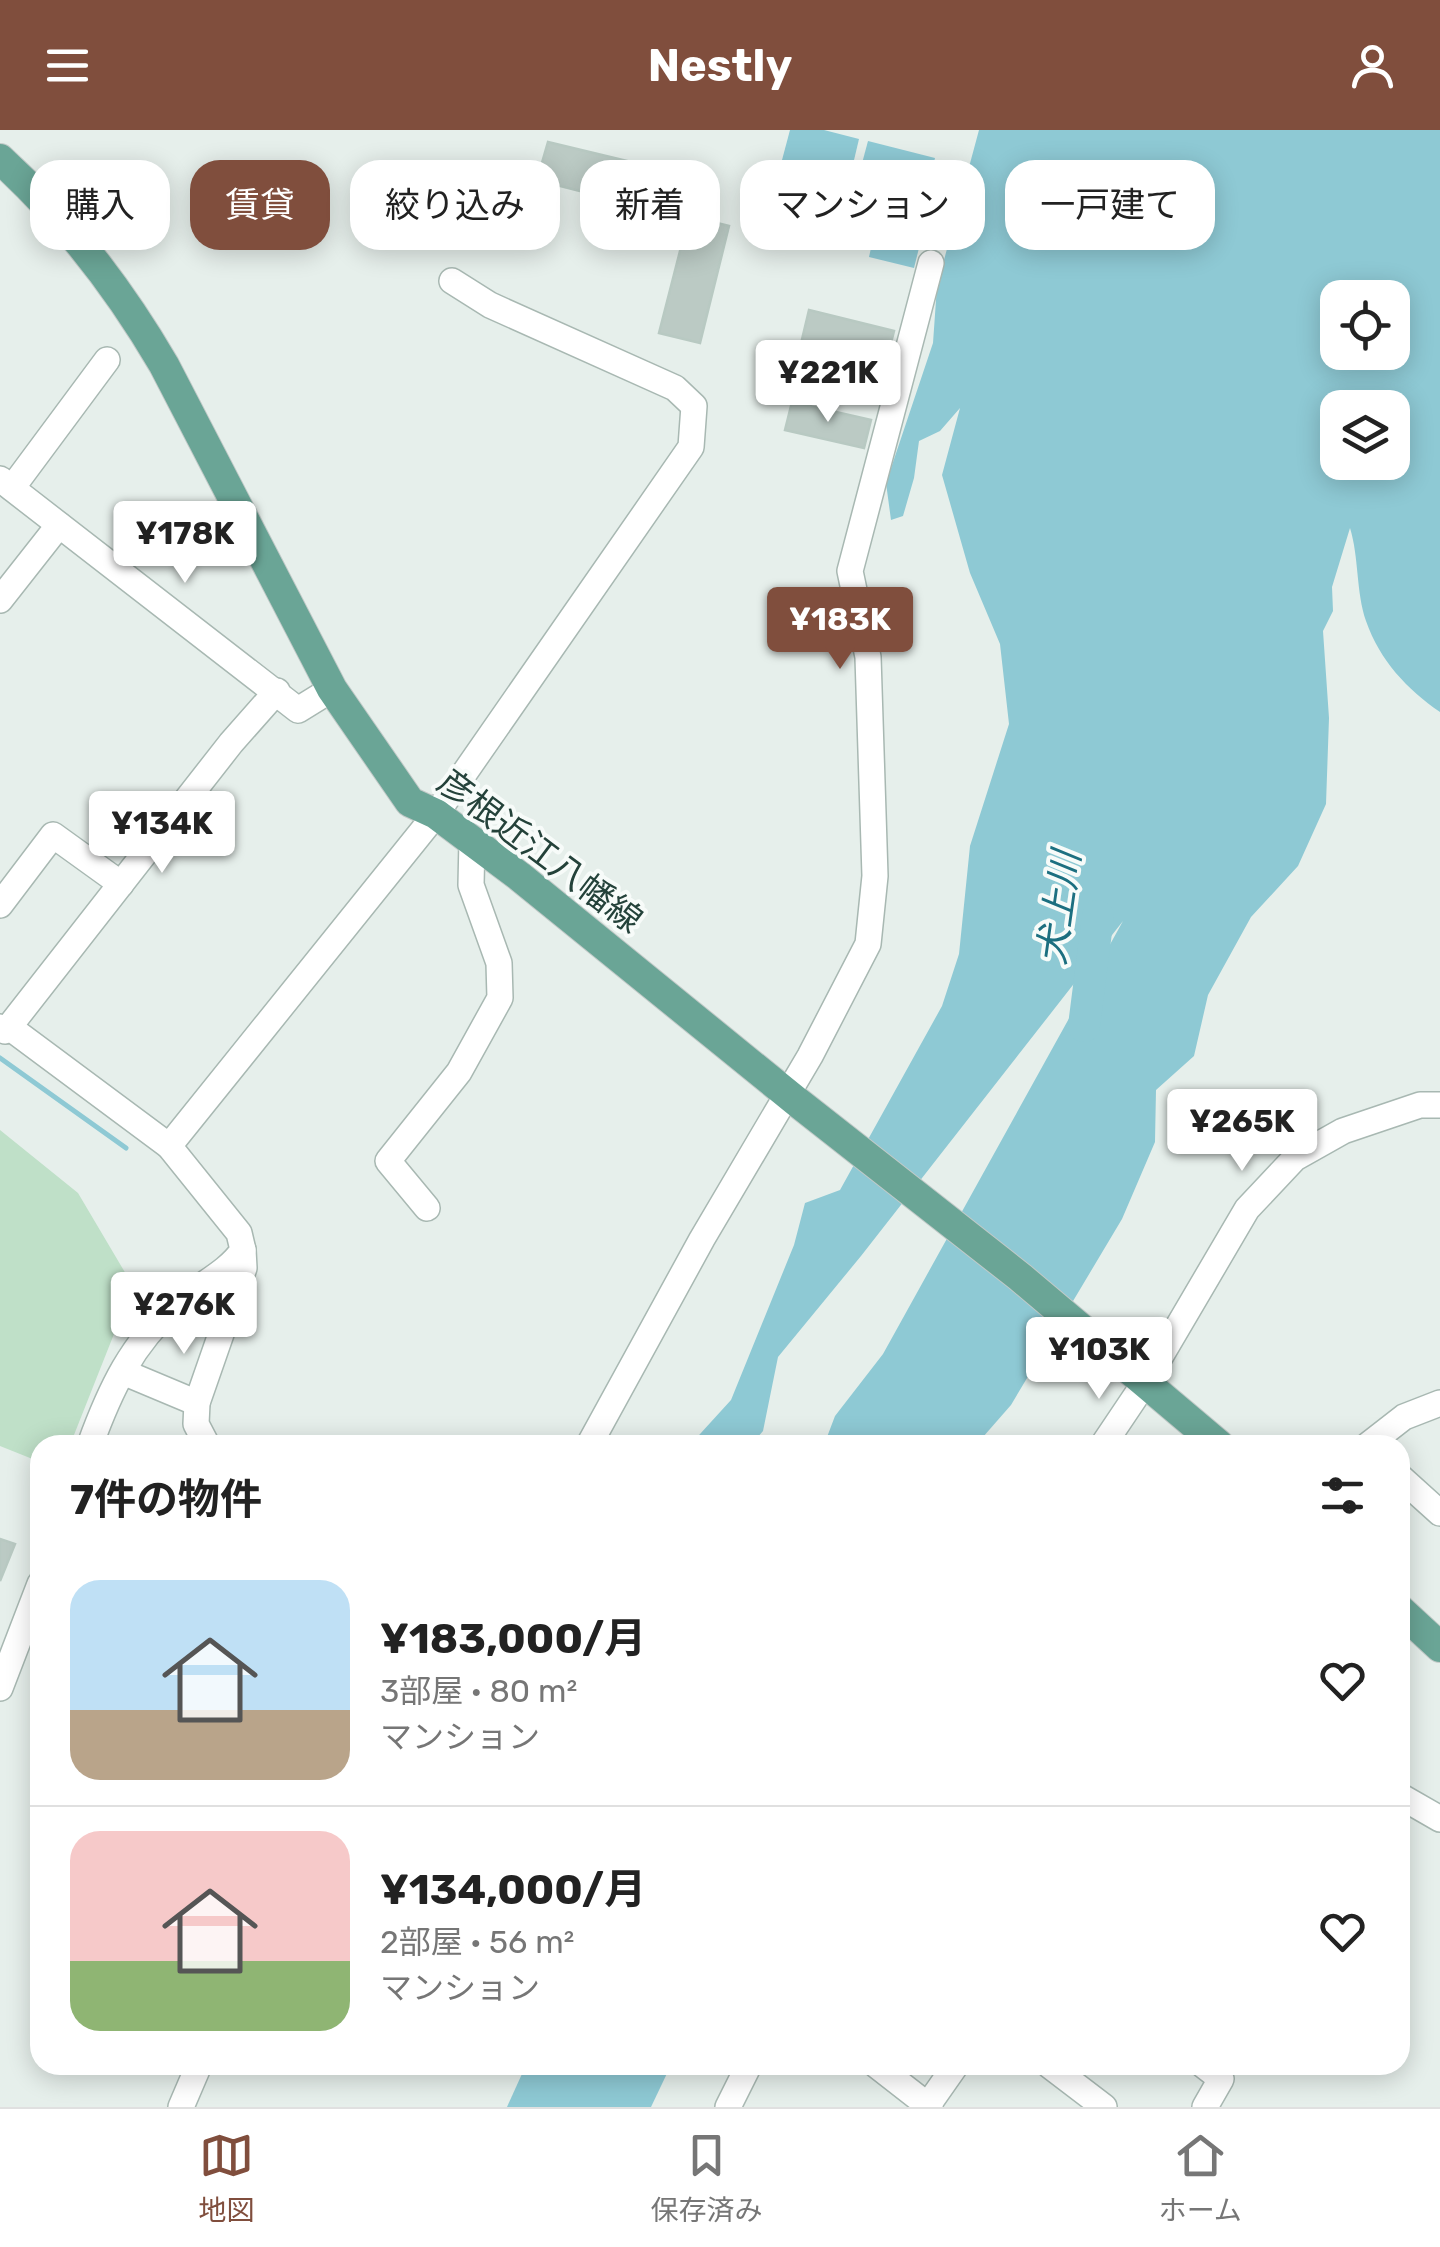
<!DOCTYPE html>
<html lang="ja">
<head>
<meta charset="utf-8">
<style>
	body { margin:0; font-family:Rubik,"Noto Sans JP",sans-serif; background:#f6f6f6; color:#222; height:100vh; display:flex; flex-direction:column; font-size:38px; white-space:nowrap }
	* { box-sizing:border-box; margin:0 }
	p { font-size:32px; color:#767676 }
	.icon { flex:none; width:55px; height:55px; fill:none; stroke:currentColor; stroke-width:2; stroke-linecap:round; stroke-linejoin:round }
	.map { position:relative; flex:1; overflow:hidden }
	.side { position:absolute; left:30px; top:1305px; width:1380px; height:640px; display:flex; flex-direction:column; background:#fff; border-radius:30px; box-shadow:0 5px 25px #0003 }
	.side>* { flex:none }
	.hud { position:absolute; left:30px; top:30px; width:1380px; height:90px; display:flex; gap:20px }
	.controls { position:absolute; left:1320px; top:150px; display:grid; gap:20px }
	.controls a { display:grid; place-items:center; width:90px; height:90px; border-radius:20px; background:#fff; box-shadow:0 5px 25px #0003; font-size:50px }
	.price { position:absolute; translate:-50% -85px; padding:0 22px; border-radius:10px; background:#fff; color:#222; font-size:32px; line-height:65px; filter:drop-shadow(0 2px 5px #0008) }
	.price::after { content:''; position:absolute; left:50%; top:60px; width:30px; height:22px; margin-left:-15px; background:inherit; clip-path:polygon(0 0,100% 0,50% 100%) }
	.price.current { background:#804e3d; color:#fff }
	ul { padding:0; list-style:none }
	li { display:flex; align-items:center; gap:30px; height:250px; padding:0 40px }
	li+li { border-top:2px solid #e0e0e0 }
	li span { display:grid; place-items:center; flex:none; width:280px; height:200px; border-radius:30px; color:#555 }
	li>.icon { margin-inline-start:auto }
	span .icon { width:120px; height:120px; fill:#fffc; stroke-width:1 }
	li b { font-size:42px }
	h2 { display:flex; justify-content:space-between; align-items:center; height:120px; padding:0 40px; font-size:42px }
	.chip { padding:0 35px; border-radius:30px; background:#fff; box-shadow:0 5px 25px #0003; font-size:35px; line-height:90px }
	.chip.current { background:#804e3d; color:#fff }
	header { display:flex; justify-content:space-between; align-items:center; height:130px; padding:0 40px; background:#804e3d; color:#fff; font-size:45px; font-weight:700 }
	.dock { display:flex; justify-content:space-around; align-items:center; height:140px; border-top:2px solid #e0e0e0; background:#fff; font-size:28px; color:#767676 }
	.dock a { display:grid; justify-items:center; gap:5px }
	.dock .current { color:#804e3d }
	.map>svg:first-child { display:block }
</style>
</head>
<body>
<header><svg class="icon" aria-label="menu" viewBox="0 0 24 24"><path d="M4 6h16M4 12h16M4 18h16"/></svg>Nestly<svg class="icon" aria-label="person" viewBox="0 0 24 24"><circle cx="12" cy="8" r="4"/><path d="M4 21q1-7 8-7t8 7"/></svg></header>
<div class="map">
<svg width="1440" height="1977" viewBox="0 0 1440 1977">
	<rect width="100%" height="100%" fill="#e6efeb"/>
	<path fill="#bfe0c8" d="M 0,1000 L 78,1063 L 133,1156 L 70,1315 L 40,1315 L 40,1332 L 0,1316 Z"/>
	<g fill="#8ec9d4" fill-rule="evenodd">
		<path d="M 790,0 L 824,0 L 859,9 L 850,47 L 782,30 Z"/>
		<path d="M 979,0 L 1440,0 L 1440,582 C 1407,559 1380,531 1366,491 C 1356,462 1359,427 1350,398 L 1332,457 L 1333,481 L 1323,501 L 1329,588 L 1326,674 L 1298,736 L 1251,787 L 1208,865 L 1194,926 L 1156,960 L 1155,1012 L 1122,1089 L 1011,1275 L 976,1315 L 824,1315 L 835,1286 L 883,1224 L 1123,791 L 861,1126 L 778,1227 L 763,1301 L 751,1315 L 690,1315 L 731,1270 L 794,1115 L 805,1073 L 840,1060 L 942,876 L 959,824 L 970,716 L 1009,594 L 1000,514 L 970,443 L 942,345 L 960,278 L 940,301 L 919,311 L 914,348 L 903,386 L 891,390 L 886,353 L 933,213 L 937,156 ZM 1338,168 L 1392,168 L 1392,222 L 1338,222 ZM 1338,278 L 1392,278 L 1392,332 L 1338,332 Z"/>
		<path d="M 868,11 L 935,28 L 925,70 L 857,52 Z"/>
		<path d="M 883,67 L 929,79 L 922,107 L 876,95 Z"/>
		<path d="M 875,100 L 921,110 L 914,138 L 869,127 Z"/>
		<path d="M 526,1935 L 671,1935 L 651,1977 L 507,1977 Z"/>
	</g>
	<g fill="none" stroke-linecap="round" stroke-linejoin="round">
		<path stroke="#8ec9d4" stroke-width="5" d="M 0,928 L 126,1018"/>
		<path stroke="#8ec9d4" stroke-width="32" d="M 1084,896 L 1098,786"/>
	</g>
	<g fill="#bbcac4" stroke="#b8c9c2" stroke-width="2.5">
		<path d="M 548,12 L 685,45 L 674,85 L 537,50 Z"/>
		<path d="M 689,86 L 729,96 L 700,213 L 659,203 Z"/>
		<path d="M 809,180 L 894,201 L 878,265 L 794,243 Z"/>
		<path d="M 792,272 L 871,290 L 864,318 L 785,300 Z"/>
		<path d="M 0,1409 L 15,1414 L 0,1451 Z"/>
	</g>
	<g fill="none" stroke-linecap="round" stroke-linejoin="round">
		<defs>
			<g id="minor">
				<path d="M 0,349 L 298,580 L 332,559"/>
				<path d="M 12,358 L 107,230"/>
				<path d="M 0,470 L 59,395"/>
				<path d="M 0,775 L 53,705 L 121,754"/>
				<path d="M 0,897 L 5,901 L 9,897 L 169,1016 L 239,1103 L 243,1120 C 228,1143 197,1156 176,1175 C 132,1213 110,1260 90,1315"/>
				<path d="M 9,897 L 231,613 L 277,561"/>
				<path d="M 169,1016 L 436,684 L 691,317 L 694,276 L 675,258 L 490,175 L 452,151"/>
				<path d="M 427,1078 L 388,1031 L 459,942 L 500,868 L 499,833 L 471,755 L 472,710"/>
				<path d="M 123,1242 L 197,1273"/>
				<path d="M 207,1315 L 196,1294 L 197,1273 L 244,1138 L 243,1120"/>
				<path d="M 589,1315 L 702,1109 L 810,926 L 868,814 L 875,746 L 868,527 L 850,441 L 931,133"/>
				<path d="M 1103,1315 L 1146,1251 L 1247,1079 L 1295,1028 L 1343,1001 L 1420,975 L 1440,975"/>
				<path d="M 1368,1315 L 1404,1287 L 1440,1273"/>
				<path d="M 1400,1347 L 1440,1383"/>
				<path d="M 0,1558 L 40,1454"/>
				<path d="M 1400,1666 L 1440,1689"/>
				<path d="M 876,1935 L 930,1977"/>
				<path d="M 1049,1935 L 1104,1977"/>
				<path d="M 1203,1935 L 1221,1949 L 1205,1977"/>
				<path d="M 928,1975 L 956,1935"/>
				<path d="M 181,1977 L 199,1935"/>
				<path d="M 728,1977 L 749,1935"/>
			</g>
			<g id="major">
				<path d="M 0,29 C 66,89 119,158 164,235 L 332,559 L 410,672 L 436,684 L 519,746 L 796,971 L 1020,1147 L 1219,1315"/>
				<path d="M 1400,1480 L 1440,1517"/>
			</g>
		</defs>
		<use href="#minor" stroke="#a8b8b2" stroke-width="28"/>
		<use href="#major" stroke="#c2cac8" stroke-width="32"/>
		<use href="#minor" stroke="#fff" stroke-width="25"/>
		<use href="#major" stroke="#6aa596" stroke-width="30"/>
	</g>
	<g text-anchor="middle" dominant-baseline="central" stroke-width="8" stroke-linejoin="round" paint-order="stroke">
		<g font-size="35" fill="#24423a" stroke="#f7fbf9">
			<text transform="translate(540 721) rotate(37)">彦根近江八幡線</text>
		</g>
		<g font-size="38" font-style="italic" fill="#1c6f80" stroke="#f7fbf9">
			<text transform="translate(1059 778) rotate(-82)">犬上川</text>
		</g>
	</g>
</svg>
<div class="controls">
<a><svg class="icon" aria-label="locate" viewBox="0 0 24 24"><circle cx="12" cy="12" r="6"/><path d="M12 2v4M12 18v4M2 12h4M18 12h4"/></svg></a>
<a><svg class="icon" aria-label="layers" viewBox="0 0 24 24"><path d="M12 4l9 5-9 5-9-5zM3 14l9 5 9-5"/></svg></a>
</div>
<b class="price" style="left:828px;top:295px">¥221K</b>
<b class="price" style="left:185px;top:456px">¥178K</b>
<b class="price current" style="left:840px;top:542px">¥183K</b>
<b class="price" style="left:162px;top:746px">¥134K</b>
<b class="price" style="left:1242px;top:1044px">¥265K</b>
<b class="price" style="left:184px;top:1227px">¥276K</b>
<b class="price" style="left:1099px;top:1272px">¥103K</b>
<div class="hud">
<a class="chip">購入</a>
<a class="chip current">賃貸</a>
<a class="chip">絞り込み</a>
<a class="chip">新着</a>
<a class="chip">マンション</a>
<a class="chip">一戸建て</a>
</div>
<section class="side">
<h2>7件の物件<svg class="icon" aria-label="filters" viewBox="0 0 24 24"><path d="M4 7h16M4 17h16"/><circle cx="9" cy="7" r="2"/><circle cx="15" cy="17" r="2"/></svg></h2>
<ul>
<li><span style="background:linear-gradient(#bfe0f5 65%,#b9a48a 0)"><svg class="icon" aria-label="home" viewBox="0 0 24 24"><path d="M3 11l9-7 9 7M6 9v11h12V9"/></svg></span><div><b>¥183,000/月</b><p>3部屋 · 80 m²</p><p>マンション</p></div><svg class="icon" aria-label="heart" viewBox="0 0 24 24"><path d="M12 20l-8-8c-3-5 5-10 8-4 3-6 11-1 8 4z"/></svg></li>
<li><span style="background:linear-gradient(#f6c9c9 65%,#8fb573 0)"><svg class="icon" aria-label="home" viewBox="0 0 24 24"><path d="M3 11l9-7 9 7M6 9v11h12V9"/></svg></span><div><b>¥134,000/月</b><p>2部屋 · 56 m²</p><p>マンション</p></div><svg class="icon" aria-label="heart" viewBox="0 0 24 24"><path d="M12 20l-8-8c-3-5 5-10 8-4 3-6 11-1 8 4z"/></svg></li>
</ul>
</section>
</div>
<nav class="dock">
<a class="current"><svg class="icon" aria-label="map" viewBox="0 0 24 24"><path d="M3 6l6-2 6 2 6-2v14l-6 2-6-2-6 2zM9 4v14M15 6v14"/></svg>地図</a>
<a><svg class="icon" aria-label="saved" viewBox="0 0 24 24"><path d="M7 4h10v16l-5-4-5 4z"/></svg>保存済み</a>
<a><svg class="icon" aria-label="home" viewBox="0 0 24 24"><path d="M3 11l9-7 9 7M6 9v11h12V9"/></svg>ホーム</a>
</nav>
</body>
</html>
